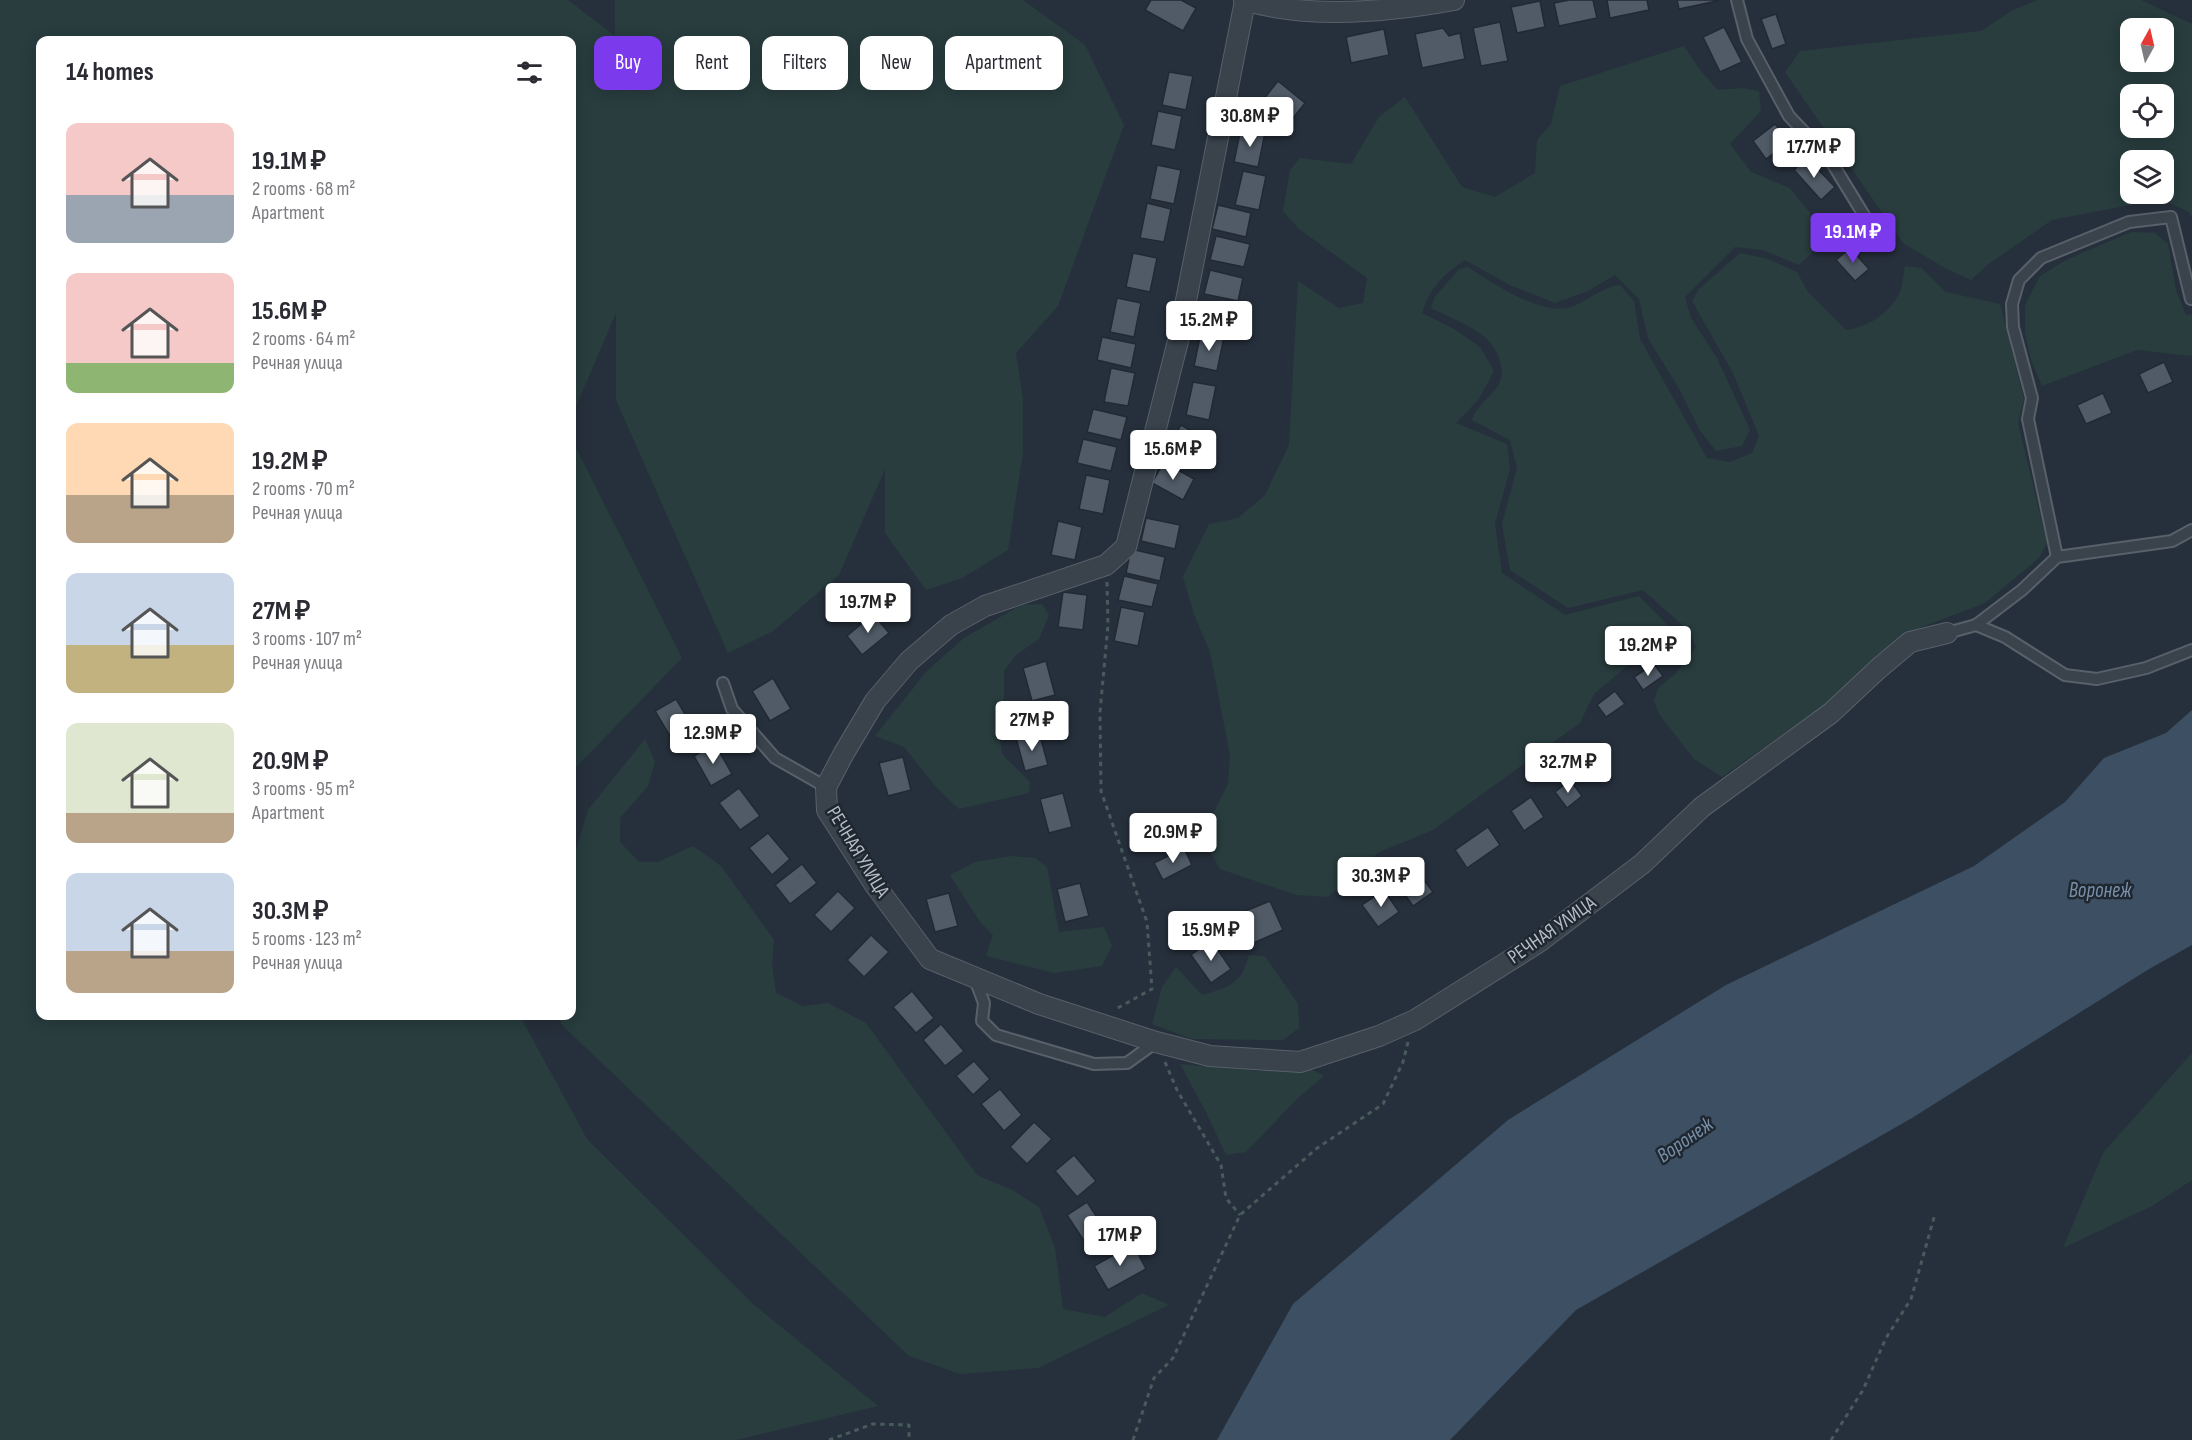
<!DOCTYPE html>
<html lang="en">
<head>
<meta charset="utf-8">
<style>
	body { margin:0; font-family:"Sofia Sans Condensed",sans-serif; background:#f2f2f3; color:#2b2b33; height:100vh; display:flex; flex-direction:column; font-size:22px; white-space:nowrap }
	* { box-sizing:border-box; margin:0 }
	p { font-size:20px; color:#7c7c81 }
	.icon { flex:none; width:33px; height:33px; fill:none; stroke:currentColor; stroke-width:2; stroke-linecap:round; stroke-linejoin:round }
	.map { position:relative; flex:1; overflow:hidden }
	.panel { position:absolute; left:36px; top:36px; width:540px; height:984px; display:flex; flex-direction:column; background:#fff; border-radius:12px; box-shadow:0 3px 15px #0003 }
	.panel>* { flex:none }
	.banner { position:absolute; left:594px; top:36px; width:570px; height:54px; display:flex; gap:12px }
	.needle { width:39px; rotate:8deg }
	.fabs { position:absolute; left:2120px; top:18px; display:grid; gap:12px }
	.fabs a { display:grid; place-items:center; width:54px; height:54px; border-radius:12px; background:#fff; box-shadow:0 3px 15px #0003; font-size:30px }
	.price { position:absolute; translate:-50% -51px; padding:0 14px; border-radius:6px; background:#fff; color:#222; font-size:20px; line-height:39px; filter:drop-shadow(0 2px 3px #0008) }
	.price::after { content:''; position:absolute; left:50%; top:36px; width:18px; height:14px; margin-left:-9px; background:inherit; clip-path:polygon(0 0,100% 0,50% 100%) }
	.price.on { background:#7c3aed; color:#fff }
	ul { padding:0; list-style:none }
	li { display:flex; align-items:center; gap:18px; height:150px; padding:0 30px }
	li span { display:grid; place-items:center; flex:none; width:168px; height:120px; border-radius:12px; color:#555 }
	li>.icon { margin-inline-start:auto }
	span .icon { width:72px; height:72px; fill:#fffc; stroke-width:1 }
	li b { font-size:26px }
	h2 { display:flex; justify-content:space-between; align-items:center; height:72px; padding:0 30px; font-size:26px }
	.chip { padding:0 21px; border-radius:12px; background:#fff; box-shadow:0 3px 15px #0003; font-size:21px; line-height:54px }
	.chip.on { background:#7c3aed; color:#fff }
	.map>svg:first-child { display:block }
</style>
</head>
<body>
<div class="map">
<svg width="2192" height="1440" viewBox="0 0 2192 1440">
	<rect width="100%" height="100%" fill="#26303c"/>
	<g fill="#293d3e" fill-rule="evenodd">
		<path d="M 0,0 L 568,0 L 615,36 L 615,0 L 1023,0 L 1085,45 L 1124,125 L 1058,306 L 1016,353 L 1023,399 L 1023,452 L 1008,550 L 962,578 L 926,590 L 885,533 L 885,469 L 839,575 L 773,631 L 728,653 L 616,400 L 616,313 L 572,416 L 572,40 L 40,40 L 40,1016 L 520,1016 L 587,1139 L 753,1304 L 878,1406 L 736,1440 L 0,1440 Z"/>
		<path d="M 2038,0 L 2141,0 L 2192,24 L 2192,218 L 2189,212 L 2161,199 L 2052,220 L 1987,265 L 1971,280 L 1945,268 L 1903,243 L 1785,72 L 1800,51 L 1981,31 L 2013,10 ZM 2130,28 L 2163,28 L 2163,62 L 2130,62 ZM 2130,94 L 2163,94 L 2163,128 L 2130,128 ZM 2130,160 L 2163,160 L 2163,194 L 2130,194 Z"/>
		<path d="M 1684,46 L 1700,70 L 1718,90 L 1743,88 L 1759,91 L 1761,111 L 1730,144 L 1751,172 L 1790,188 L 1810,213 L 1814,251 L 1799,265 L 1763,250 L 1735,247 L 1685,297 L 1691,318 L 1717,358 L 1750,430 L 1742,446 L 1716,451 L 1699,429 L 1681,392 L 1648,338 L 1639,299 L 1615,275 L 1588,291 L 1555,303 L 1510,285 L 1465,260 C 1444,273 1429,289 1422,313 L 1454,329 L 1480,347 L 1494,371 L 1479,399 L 1456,423 L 1507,444 L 1510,469 L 1495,524 L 1502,573 L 1565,615 L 1639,596 L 1688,646 L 1634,660 L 1594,694 L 1580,723 L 1433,830 L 1379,852 L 1328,897 L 1296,895 L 1220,869 L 1202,837 L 1228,784 L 1230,755 L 1210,652 L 1194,614 L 1183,577 L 1209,524 L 1238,518 L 1265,495 L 1289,445 L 1298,281 L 1339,308 L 1363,303 L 1367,278 L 1299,229 L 1283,211 L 1290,170 L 1300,158 L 1351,164 L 1379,117 L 1405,97 L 1462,187 L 1495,197 L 1535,173 L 1537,140 L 1551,124 L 1560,86 Z"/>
		<path d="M 2131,232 L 2155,233 L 2168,244 L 2176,290 L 2186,315 L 2192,314 L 2192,356 L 2137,350 L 2042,386 L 2031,360 L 2025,333 L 2025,305 L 2040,276 L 2066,260 Z"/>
		<path d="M 1740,253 L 1768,259 L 1797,272 L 1808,292 L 1846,330 C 1867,327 1888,315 1899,294 C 1903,287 1903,275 1905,266 L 1921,268 L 1946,292 L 2000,304 L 2024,399 L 2018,423 L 2047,543 L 2039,558 L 1985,603 L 1906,633 L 1830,701 L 1722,777 L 1694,759 L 1659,714 L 1654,701 L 1658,688 L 1675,674 L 1696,647 L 1688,630 L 1643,590 L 1568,608 L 1510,570 L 1502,524 L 1517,468 L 1510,440 L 1472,420 C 1477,403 1495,396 1501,379 C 1503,375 1501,369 1501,365 C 1495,331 1457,322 1431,308 L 1434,298 L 1459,269 L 1468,267 C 1492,283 1545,319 1574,306 C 1590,299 1603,287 1620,285 L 1634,301 L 1640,339 L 1707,458 L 1730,462 L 1752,453 L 1759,436 L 1733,373 L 1692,301 L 1699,289 Z"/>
		<path d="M 572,440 L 682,658 L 577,766 L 572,785 Z"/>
		<path d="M 1042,604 L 1049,615 L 1039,639 L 1016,655 L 1004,671 L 1004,699 L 997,719 L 1002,754 L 1030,782 L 1029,793 L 959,809 L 937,788 L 904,747 L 875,736 L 926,672 L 964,638 L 1021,605 Z"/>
		<path d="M 645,739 L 655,762 L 648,786 L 620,818 L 620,842 L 639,862 L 658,862 L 693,846 L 721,866 L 774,940 L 772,965 L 776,993 L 803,1006 L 828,1003 L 866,1023 L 977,1175 L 1012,1190 L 1039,1207 L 1055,1248 L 1063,1309 L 1105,1317 L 1142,1293 L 1169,1305 L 1038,1368 L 960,1374 L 909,1356 L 561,1024 L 560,1016 L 572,1016 L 572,863 L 588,810 Z"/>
		<path d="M 1011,856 L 1035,858 L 1047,867 L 1059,932 L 1104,927 L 1112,946 L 1102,966 L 1054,973 L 986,956 L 993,935 L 980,922 L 950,875 L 975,862 Z"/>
		<path d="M 1249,955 L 1265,956 L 1298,1004 L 1299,1028 L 1283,1040 L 1192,1039 L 1152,1024 L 1162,987 L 1176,967 L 1202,995 C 1229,987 1241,985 1249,955 Z"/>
		<path d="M 2192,1053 L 2192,1180 L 2152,1206 L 2063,1248 L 2103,1153 Z"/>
		<path d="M 1180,1064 L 1258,1071 L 1311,1069 L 1324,1076 L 1298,1098 L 1246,1152 L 1226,1155 L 1206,1112 Z"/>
	</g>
	<path fill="#3d4f63" d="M 2192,710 L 2192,945 L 2149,969 L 1912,1118 L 1576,1310 L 1450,1440 L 1217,1440 L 1293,1304 L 1508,1120 L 1726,985 L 1974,866 L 2065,802 L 2104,758 L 2166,733 Z"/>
	<g fill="#505b67" stroke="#212933" stroke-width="1.5">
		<path d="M 1151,0 L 1181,0 L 1196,8 L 1183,31 L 1145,10 Z"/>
		<path d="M 1569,0 L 1593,0 L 1597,18 L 1559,26 L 1554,3 Z"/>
		<path d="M 1607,0 L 1647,0 L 1649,10 L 1610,18 Z"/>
		<path d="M 1677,0 L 1717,0 L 1717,1 L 1679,9 Z"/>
		<path d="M 1540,1 L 1545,27 L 1517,33 L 1511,7 Z"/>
		<path d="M 1776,14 L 1786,44 L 1772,49 L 1761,19 Z"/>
		<path d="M 1500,22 L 1508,61 L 1481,66 L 1473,28 Z"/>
		<path d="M 1724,27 L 1742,62 L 1720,72 L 1703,37 Z"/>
		<path d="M 1443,28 L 1449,36 L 1460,33 L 1465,59 L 1422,68 L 1415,34 Z"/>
		<path d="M 1384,29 L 1389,55 L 1351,63 L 1346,37 Z"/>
		<path d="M 1169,72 L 1193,76 L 1186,110 L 1162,105 Z"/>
		<path d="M 1278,81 L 1305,103 L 1290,122 L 1263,100 Z"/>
		<path d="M 1158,111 L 1182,116 L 1175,150 L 1151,145 Z"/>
		<path d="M 1775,124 L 1789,142 L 1766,159 L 1753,141 Z"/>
		<path d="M 1241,128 L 1265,133 L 1258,167 L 1234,162 Z"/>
		<path d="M 1807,158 L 1835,187 L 1821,200 L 1794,170 Z"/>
		<path d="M 1157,165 L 1181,170 L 1174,204 L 1150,199 Z"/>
		<path d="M 1243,171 L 1266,176 L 1259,210 L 1235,205 Z"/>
		<path d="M 1147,203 L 1171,209 L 1164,242 L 1140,238 Z"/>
		<path d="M 1218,205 L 1251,213 L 1246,237 L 1212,229 Z"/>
		<path d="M 1216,236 L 1250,244 L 1244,267 L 1210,260 Z"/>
		<path d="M 1850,248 L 1869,269 L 1855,281 L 1836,260 Z"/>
		<path d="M 1133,253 L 1157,258 L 1150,292 L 1126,287 Z"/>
		<path d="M 1210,270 L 1243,278 L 1238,301 L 1204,294 Z"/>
		<path d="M 1117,298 L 1141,303 L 1134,337 L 1110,332 Z"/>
		<path d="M 1201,332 L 1224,337 L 1217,371 L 1194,366 Z"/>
		<path d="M 1102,337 L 1136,344 L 1131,368 L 1097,360 Z"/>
		<path d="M 2164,362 L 2173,382 L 2148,393 L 2139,374 Z"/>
		<path d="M 1111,368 L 1135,373 L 1128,406 L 1104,402 Z"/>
		<path d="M 1193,382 L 1216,386 L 1209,420 L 1186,415 Z"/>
		<path d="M 2103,393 L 2112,413 L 2086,424 L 2077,405 Z"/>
		<path d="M 1093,409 L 1127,417 L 1121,440 L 1087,432 Z"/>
		<path d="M 1181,425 L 1211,442 L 1200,463 L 1169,446 Z"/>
		<path d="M 1083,439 L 1117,447 L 1111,471 L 1077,463 Z"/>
		<path d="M 1164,462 L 1194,479 L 1183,500 L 1152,483 Z"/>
		<path d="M 1086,475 L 1110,480 L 1103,514 L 1079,509 Z"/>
		<path d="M 1146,518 L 1180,525 L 1175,549 L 1141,541 Z"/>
		<path d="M 1058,521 L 1082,527 L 1075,560 L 1051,555 Z"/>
		<path d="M 1131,549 L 1165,557 L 1160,581 L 1126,573 Z"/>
		<path d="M 1124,576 L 1158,584 L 1152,607 L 1118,600 Z"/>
		<path d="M 1063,592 L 1087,595 L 1083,630 L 1058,627 Z"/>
		<path d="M 1121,607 L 1145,612 L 1138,646 L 1114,641 Z"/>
		<path d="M 873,614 L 889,633 L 862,655 L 847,636 Z"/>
		<path d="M 1046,661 L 1055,695 L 1032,701 L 1023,668 Z"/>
		<path d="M 1654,664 L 1663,676 L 1643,690 L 1634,677 Z"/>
		<path d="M 773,678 L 791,709 L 770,721 L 752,691 Z"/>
		<path d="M 1615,691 L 1625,704 L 1606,717 L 1597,705 Z"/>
		<path d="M 676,699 L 694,729 L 673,741 L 655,711 Z"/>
		<path d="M 1039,732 L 1048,765 L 1025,771 L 1016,738 Z"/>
		<path d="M 715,744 L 732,774 L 711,786 L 694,756 Z"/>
		<path d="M 1594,748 L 1608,764 L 1580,784 L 1568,768 Z"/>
		<path d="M 903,757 L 911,790 L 888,796 L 879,763 Z"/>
		<path d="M 1570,780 L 1582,796 L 1567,808 L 1555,792 Z"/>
		<path d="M 739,788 L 760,816 L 740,830 L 719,803 Z"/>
		<path d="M 1063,793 L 1072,827 L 1049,833 L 1040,799 Z"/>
		<path d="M 1531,797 L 1544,817 L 1524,831 L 1511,811 Z"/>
		<path d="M 1488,827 L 1500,845 L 1467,868 L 1455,850 Z"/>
		<path d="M 768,833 L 790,859 L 772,875 L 749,848 Z"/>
		<path d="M 1184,848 L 1192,865 L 1163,880 L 1154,863 Z"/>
		<path d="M 802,864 L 817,883 L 790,904 L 775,885 Z"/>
		<path d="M 1412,864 L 1433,892 L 1413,906 L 1393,878 Z"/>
		<path d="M 1080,883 L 1089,916 L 1065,922 L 1057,889 Z"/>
		<path d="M 1384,890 L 1399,912 L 1378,927 L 1362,905 Z"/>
		<path d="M 838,891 L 855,908 L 831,932 L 814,915 Z"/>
		<path d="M 949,893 L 958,926 L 935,932 L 926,899 Z"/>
		<path d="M 1270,901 L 1283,930 L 1251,944 L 1238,914 Z"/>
		<path d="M 871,935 L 889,952 L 864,977 L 847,960 Z"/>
		<path d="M 1211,940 L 1231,969 L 1211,983 L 1191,955 Z"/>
		<path d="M 912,991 L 934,1018 L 916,1033 L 893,1007 Z"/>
		<path d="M 941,1024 L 964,1051 L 945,1066 L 923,1040 Z"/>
		<path d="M 974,1061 L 990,1079 L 973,1095 L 956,1076 Z"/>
		<path d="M 1000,1089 L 1022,1115 L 1004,1131 L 981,1104 Z"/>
		<path d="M 1034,1122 L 1052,1139 L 1027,1164 L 1010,1147 Z"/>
		<path d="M 1074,1155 L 1096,1181 L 1077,1197 L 1055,1171 Z"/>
		<path d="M 1087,1202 L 1106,1231 L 1086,1244 L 1067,1215 Z"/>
		<path d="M 1133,1244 L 1146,1269 L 1108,1290 L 1094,1266 Z"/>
	</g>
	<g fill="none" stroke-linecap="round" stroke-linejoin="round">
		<defs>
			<g id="service">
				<path d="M 1737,0 L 1747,39 L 1789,116 L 1829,158 L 1881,243"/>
				<path d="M 2057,557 L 2028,419 L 2032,398 L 2013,327 L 2012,304 L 2019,280 L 2041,258 L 2129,222 L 2171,217 L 2191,299"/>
				<path d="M 1976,625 L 2022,590 L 2057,557 L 2172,541 L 2192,530"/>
				<path d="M 1947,633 L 1976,625 L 2005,637 L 2065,675 L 2097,679 L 2146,668 L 2192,650"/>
				<path d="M 723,683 L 732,709 L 775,758 L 826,787"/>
				<path d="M 975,979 L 984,1003 L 982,1021 L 996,1035 L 1094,1064 L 1127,1063 L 1156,1042"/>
			</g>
			<g id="minor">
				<path d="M 1244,0 C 1308,19 1389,12 1454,0"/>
				<path d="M 1245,1 L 1178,341 L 1126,547 L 1106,565 L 985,606 L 951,625 L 909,661 L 875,701 L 844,753 L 826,787 L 827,810 L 875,885 L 930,959 L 1039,1004 L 1156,1042 L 1210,1056 L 1300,1062 L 1379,1036 L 1415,1020 L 1539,942 L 1642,864 L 1702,807 L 1831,713 L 1878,669 L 1910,642 L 1947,633"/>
			</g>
		</defs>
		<use href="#service" stroke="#58606a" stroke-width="14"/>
		<use href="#minor" stroke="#58606a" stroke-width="22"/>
		<g stroke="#485a5c" stroke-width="3" stroke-dasharray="4.5 4.5" stroke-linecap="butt">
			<path d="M 1107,582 L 1108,625 L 1100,712 L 1101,791 L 1147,922 L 1152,989 L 1114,1010"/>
			<path d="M 1165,1062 L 1177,1090 L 1221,1165 L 1226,1198 L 1240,1215"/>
			<path d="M 829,1440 L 873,1424 L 909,1425 L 909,1440"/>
			<path d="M 1133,1440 L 1154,1378 L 1173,1358 L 1240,1215 L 1316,1149 L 1383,1104 L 1403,1062 L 1408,1042"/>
			<path d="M 1831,1440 L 1863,1390 L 1886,1338 L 1911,1299 L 1935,1214"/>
		</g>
		<use href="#service" stroke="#3a424c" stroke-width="10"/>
		<use href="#minor" stroke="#3a424c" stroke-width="20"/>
	</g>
	<g text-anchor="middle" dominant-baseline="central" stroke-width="5" stroke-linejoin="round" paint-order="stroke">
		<g font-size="20" fill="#b6bdc7" stroke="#1f2731">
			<text transform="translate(858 852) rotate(59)">РЕЧНАЯ УЛИЦА</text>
			<text transform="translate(1552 930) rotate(-35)">РЕЧНАЯ УЛИЦА</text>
		</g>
		<g font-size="21" font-style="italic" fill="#798fa8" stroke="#1f2731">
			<text x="2100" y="890">Воронеж</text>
			<text transform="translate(1685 1140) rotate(-35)">Воронеж</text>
		</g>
	</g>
</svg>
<div class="fabs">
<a><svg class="needle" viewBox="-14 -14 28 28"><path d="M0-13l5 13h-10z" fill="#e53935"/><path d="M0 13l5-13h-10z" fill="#7c7c81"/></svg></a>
<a><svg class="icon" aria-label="locate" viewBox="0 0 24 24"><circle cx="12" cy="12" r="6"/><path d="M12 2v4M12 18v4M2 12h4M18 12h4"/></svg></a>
<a><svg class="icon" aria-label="layers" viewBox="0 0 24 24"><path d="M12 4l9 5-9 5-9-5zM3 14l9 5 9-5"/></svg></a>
</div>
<b class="price" style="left:1250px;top:148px">30.8M ₽</b>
<b class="price" style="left:1814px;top:179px">17.7M ₽</b>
<b class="price on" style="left:1853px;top:264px">19.1M ₽</b>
<b class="price" style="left:1209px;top:352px">15.2M ₽</b>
<b class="price" style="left:1173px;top:481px">15.6M ₽</b>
<b class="price" style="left:868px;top:634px">19.7M ₽</b>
<b class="price" style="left:1648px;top:677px">19.2M ₽</b>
<b class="price" style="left:1032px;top:752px">27M ₽</b>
<b class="price" style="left:713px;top:765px">12.9M ₽</b>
<b class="price" style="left:1568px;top:794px">32.7M ₽</b>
<b class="price" style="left:1173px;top:864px">20.9M ₽</b>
<b class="price" style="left:1381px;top:908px">30.3M ₽</b>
<b class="price" style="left:1211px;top:962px">15.9M ₽</b>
<b class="price" style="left:1120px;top:1267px">17M ₽</b>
<div class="banner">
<a class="chip on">Buy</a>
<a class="chip">Rent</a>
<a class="chip">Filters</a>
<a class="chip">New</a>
<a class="chip">Apartment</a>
</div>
<section class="panel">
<h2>14 homes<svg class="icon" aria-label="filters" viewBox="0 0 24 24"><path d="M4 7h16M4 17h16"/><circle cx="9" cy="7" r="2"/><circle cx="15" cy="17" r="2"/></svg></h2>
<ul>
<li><span style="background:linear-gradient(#f6c9c9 60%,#9aa5b1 0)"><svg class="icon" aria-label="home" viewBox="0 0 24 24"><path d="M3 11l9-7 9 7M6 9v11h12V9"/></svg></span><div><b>19.1M ₽</b><p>2 rooms · 68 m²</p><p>Apartment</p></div></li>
<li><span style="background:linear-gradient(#f6c9c9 75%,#8fb573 0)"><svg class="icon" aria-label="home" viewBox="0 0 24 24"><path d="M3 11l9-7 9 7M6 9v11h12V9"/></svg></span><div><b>15.6M ₽</b><p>2 rooms · 64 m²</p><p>Речная улица</p></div></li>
<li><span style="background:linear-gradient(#ffd9b3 60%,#b9a48a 0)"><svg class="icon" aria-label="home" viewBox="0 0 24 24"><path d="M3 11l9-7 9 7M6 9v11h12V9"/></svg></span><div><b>19.2M ₽</b><p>2 rooms · 70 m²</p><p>Речная улица</p></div></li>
<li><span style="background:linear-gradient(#c9d6e8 60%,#c2b280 0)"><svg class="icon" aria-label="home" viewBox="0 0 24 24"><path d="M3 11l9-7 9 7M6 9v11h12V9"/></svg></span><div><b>27M ₽</b><p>3 rooms · 107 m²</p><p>Речная улица</p></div></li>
<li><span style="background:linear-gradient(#dfe7d0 75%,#b9a48a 0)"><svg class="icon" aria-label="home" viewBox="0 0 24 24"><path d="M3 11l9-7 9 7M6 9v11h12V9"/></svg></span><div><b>20.9M ₽</b><p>3 rooms · 95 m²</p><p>Apartment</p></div></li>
<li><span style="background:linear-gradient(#c9d6e8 65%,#b9a48a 0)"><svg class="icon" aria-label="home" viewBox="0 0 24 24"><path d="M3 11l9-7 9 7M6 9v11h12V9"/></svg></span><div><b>30.3M ₽</b><p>5 rooms · 123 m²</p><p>Речная улица</p></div></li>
</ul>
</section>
</div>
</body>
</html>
